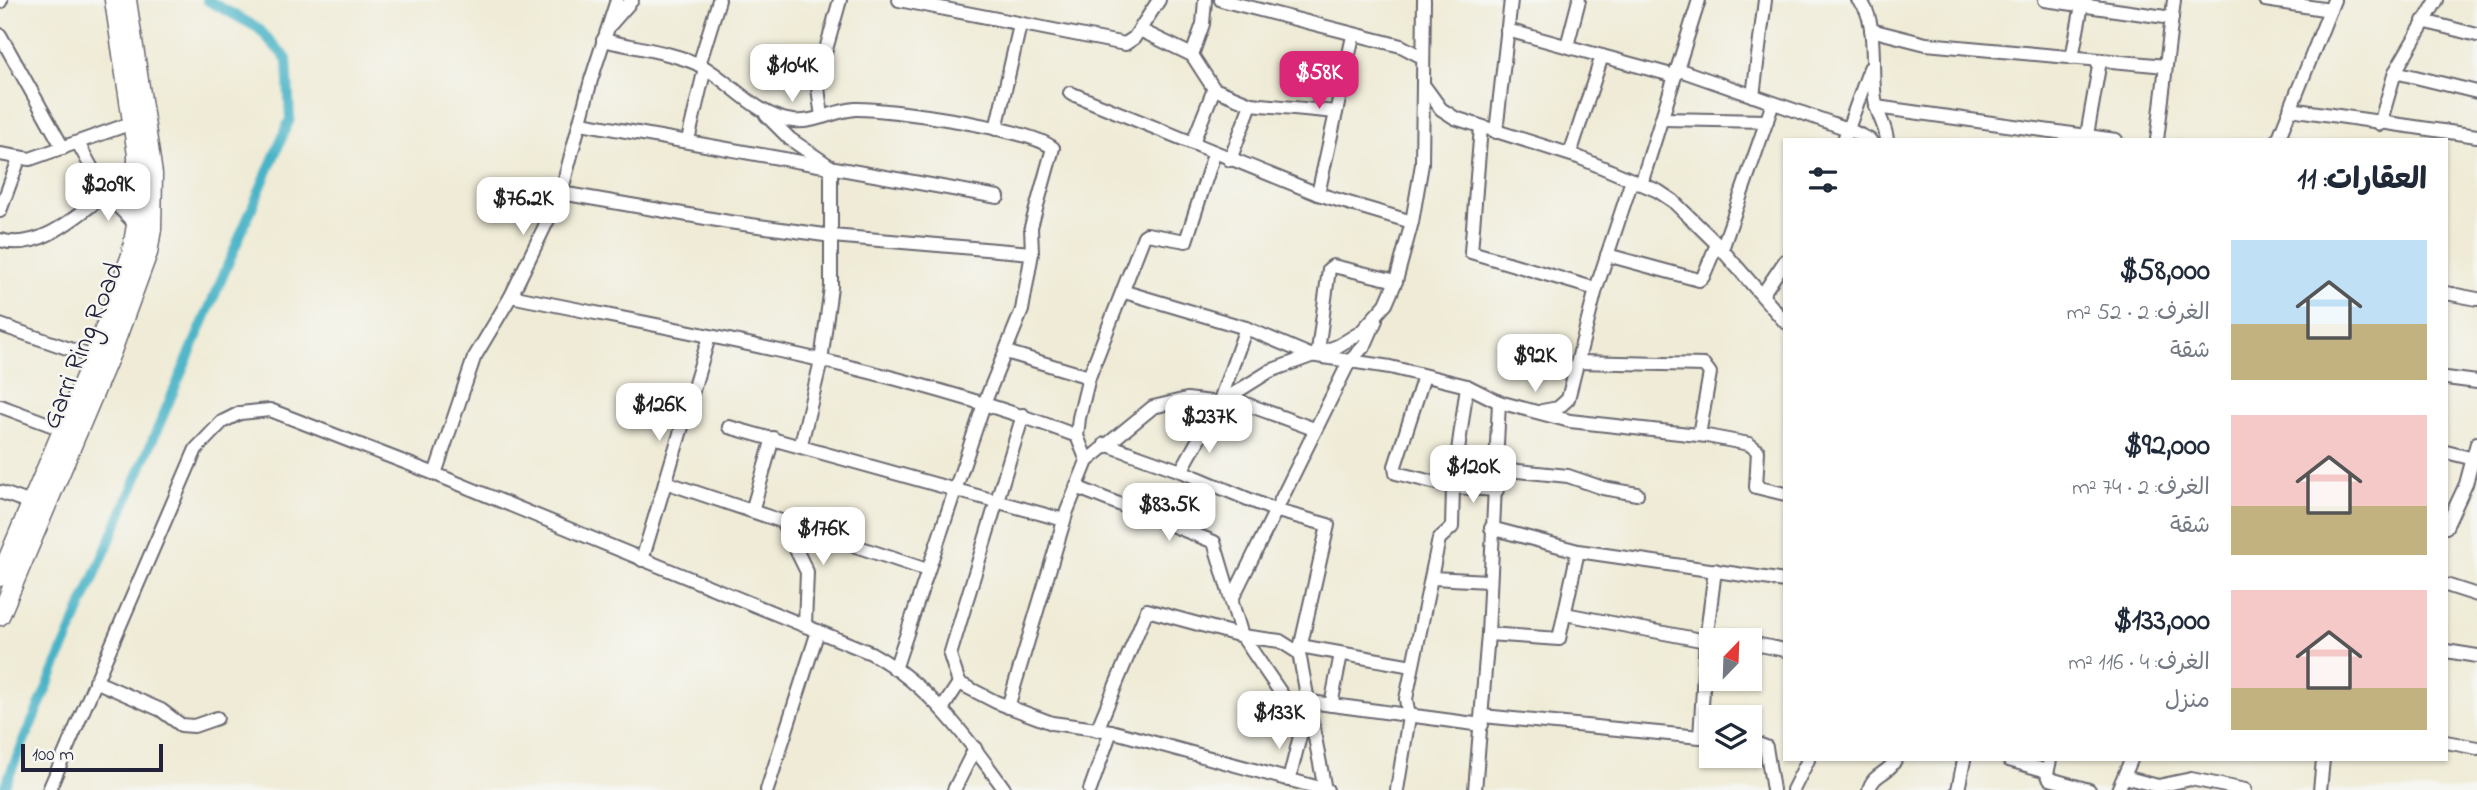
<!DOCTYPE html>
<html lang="ar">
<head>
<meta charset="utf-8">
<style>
	body { margin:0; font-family:"Indie Flower","Playpen Sans Arabic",sans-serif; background:#f6f6f7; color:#1f2937; direction:rtl; height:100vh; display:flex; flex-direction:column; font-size:26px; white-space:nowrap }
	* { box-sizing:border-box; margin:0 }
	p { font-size:23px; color:#747a83 }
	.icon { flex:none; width:38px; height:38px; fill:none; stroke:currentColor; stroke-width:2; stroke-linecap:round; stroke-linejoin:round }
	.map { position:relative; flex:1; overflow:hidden; direction:ltr }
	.panel { position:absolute; left:1783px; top:138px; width:665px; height:623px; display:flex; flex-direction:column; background:#fff; border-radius:0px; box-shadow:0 2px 5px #0004; direction:rtl }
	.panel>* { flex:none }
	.needle { width:46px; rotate:23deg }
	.tools { position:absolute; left:1699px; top:628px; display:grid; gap:14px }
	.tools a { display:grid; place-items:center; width:63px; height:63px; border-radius:0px; background:#fff; box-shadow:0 2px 5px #0004; font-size:35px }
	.scale { position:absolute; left:21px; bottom:18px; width:142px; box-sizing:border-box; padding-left:7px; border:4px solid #22223b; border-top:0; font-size:19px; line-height:24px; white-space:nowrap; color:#22223b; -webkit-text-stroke:5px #f6f6f2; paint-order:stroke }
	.price { position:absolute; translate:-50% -60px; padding:0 16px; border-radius:14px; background:#fff; color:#222; font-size:23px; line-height:46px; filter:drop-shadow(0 2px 4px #0008) }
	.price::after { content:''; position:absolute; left:50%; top:42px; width:21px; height:16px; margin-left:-10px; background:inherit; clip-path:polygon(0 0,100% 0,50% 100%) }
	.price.on { background:#db2777; color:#fff }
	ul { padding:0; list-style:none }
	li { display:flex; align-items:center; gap:21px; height:175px; padding:0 21px }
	li span { display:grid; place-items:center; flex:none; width:196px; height:140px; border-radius:0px; color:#555 }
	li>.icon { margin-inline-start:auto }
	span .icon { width:84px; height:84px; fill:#fffc; stroke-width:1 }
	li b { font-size:30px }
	h2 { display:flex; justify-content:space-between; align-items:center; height:84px; padding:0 21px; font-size:30px }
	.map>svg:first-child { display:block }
</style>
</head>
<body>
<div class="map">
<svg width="2477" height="790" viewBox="0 0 2477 790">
	<rect width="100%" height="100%" fill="#f6f6f2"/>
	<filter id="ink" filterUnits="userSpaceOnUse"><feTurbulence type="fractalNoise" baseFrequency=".0143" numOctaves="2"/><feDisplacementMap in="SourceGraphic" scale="14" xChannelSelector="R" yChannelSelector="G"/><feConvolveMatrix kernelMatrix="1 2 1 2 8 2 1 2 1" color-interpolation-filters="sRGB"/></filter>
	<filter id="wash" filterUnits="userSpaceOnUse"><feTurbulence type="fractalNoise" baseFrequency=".00686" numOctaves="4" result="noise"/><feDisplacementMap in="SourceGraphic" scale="28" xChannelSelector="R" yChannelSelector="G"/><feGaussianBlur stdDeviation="1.57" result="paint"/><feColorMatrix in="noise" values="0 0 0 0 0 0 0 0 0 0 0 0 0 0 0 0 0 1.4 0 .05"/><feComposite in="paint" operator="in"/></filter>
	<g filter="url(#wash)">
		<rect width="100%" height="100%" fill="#efebd6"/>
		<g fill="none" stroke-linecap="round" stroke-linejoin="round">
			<path stroke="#4ab4c7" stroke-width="10" d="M 3,790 L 290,119 L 287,59 L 258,28 L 207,0"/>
		</g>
	</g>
	<g filter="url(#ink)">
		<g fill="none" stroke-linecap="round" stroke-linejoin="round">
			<defs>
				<g id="minor">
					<path d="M 899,0 L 1125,44 L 1134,38 L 1159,0"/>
					<path d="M 1221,0 L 1401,46 L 1422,57"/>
					<path d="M 1858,0 C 1881,16 1868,82 1877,108 C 1880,120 1886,127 1887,140"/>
					<path d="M 2045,0 L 2172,18"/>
					<path d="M 2265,0 L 2330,10"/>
					<path d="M 0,2 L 1,0"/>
					<path d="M 2423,21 L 2477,35"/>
					<path d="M 611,24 L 632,0"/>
					<path d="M 1140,30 L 1192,55 L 1214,89 L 1251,104 L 1336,112"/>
					<path d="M 1507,30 L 1675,76"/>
					<path d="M 1871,30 L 1926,44 L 2166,66"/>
					<path d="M 0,35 L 63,148"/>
					<path d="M 603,40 C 632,47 676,53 702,66 C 731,82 757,117 793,121 C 814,123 834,111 855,109 C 888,108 1032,129 1053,148 L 1031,227 L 1032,253 L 1022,310 L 984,404 L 895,669"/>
					<path d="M 1567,46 L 1579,0"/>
					<path d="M 1192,55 L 1203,24 L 1205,0"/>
					<path d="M 2072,58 L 2082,5"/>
					<path d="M 699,65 L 719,0"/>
					<path d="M 1677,69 L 1848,129 L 1870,140"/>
					<path d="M 2395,72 L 2477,92"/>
					<path d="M 1425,87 L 1441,109 L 1455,118 L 1578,157 L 1658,191 L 1673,201 L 1717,244 L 1785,322"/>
					<path d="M 1070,93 L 1318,194 L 1412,222"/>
					<path d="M 1753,96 L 1765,0"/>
					<path d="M 1876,107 L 2116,140"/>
					<path d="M 2290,109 L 2477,136"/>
					<path d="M 766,115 L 790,139 L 831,167 L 831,287 L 821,361 L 801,444"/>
					<path d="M 822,117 L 817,81 L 840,0"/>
					<path d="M 1662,119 L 1767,121"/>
					<path d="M 581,123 L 998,197"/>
					<path d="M 2380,124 L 2395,72 L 2437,0"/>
					<path d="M 1481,127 L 1471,252 L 1596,289"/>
					<path d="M 996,129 L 1020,25"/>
					<path d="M 1496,132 L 1511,0"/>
					<path d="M 2087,135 L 2100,61"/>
					<path d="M 688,140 L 705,68"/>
					<path d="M 1844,140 L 1870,68"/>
					<path d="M 2157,140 L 2174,0"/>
					<path d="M 2278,140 L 2334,0"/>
					<path d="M 1193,142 L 1214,89"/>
					<path d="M 78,143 L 106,194 L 136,225"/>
					<path d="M 0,154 L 30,159 L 132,123"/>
					<path d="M 1570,154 L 1602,56"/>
					<path d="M 1230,160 L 1251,104"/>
					<path d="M 1641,184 L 1699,0"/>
					<path d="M 561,193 L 729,222 L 832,236 L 1032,253"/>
					<path d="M 1318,194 L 1353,36"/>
					<path d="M 0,211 L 19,159"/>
					<path d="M 0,240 C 39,252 76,216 106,194"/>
					<path d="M 1722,249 L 1773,103"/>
					<path d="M 1607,255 L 1699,280 L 1703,277 L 1717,244"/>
					<path d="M 1125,292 L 1246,328 L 1310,355 L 1390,367 L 1467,386 L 1499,402 L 1570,421 L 1707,436 L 1749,444 L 1758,451 L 1756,487 L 1785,494"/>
					<path d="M 2446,293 L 2477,299"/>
					<path d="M 1762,295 L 1785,261"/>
					<path d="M 511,296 C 701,335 896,367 1077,436"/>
					<path d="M 0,325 L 93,357"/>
					<path d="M 1318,351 L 1329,269 L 1333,266 L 1396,281"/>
					<path d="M 1006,352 L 1089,377"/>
					<path d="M 1578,362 L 1704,365 L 1710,373 L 1699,435"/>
					<path d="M 1424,376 L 1395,466 L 1396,473 L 1453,487 L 1497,490"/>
					<path d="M 2446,378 L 2477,382"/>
					<path d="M 1227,397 L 1314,429"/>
					<path d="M 0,406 L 62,429"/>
					<path d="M 1542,411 L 1558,408 L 1568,399 L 1596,289 L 1632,180"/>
					<path d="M 729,427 L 1064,520"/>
					<path d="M 1105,444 L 1181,471 L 1219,403 L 1246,328"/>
					<path d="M 2446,452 L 2474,459"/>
					<path d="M 1087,461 L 1077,436 L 1079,418 L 1089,377 L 1144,236 L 1147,234 L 1186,241 L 1214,154"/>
					<path d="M 1498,469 L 1568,476 L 1603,488 L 1637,494"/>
					<path d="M 1181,471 L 1274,510 L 1328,525 L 1299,653 L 1325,790"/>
					<path d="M 435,474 L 474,358 L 511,296 L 561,193 L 591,80 L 617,0"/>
					<path d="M 665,482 L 927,570"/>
					<path d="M 1076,487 L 1214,542 L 1242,636 L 1300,721 L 1300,736 L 1289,780"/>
					<path d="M 0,492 L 31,503"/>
					<path d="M 752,511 L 773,438"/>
					<path d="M 782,521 L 807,572 L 805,625"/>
					<path d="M 2446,527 L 2466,484 L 2477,443"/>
					<path d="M 1491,528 L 1578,551 L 1785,581"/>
					<path d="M 642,560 L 709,337"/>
					<path d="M 1433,578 L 1488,581"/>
					<path d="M 2446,585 L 2477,595"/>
					<path d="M 1232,599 L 1349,362 L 1365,345 L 1376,320"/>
					<path d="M 1565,614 L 1706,641"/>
					<path d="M 1488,634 L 1559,639 L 1578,551"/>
					<path d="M 1707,635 L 1737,640"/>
					<path d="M 1750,643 L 1785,650"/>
					<path d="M 1300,646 L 1412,666"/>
					<path d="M 2446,651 L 2477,656"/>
					<path d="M 95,681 L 161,710 L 181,725 L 194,726 L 217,718"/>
					<path d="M 959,683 L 950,655 L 1023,415"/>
					<path d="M 1310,702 L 1482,725"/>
					<path d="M 1331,705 L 1341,654"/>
					<path d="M 1008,707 L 1067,511 L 1087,461 L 1153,407 L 1187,399 L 1219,403 L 1270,371 L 1338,346 L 1361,332 L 1386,304 L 1396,281 L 1412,222 L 1422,164 L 1424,0"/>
					<path d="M 942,709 L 959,683 L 996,702 L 1052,723 L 1111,731 L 1327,790"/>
					<path d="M 1483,716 L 1700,737 L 1706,641 L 1715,570"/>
					<path d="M 1097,730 L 1147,610 L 1242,636 L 1280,641 L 1299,653"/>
					<path d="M 1750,741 L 1766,747 L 1773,790"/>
					<path d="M 2446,742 L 2477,748"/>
					<path d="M 2009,760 L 2047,771"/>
					<path d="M 2050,760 L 2047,774 L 2050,779 L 2089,790"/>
					<path d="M 2124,777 L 2158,786 L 2191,779 L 2245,790"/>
					<path d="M 49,790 L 196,449 L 222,422 L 240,413 L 270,410 L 435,474 L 871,653 C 929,685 967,737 1005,790"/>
					<path d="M 767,790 L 818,631"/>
					<path d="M 954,790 L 975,748"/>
					<path d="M 1090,790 L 1111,731"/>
					<path d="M 1397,790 L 1409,717 L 1406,699 L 1439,539 L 1452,527 L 1453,487 L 1467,386"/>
					<path d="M 1475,790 L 1488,634 L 1499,402"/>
					<path d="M 1793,790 L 1808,760"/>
					<path d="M 1869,790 C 1873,773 1889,774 1895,760"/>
					<path d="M 1958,790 L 1964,760"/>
					<path d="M 2118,790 L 2131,760"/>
					<path d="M 2320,790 L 2323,760"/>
				</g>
				<g id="highway">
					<path d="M 0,577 L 98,346 L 131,255 L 136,225 L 137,155 L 114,0"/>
					<path d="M 0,616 L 112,351 L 148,253 L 152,229 L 153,174 L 127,0"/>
				</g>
			</defs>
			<use href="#minor" stroke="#6a6871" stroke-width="16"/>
			<use href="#highway" stroke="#6a6871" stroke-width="21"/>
			<use href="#minor" stroke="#fff" stroke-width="12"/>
			<use href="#highway" stroke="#fff" stroke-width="18"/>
		</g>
	</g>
	<g text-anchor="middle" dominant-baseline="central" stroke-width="5" stroke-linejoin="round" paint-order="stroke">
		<g font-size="28" fill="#22223b" stroke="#f6f6f2">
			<text transform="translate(84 346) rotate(-68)">Garri Ring Road</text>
		</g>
	</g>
</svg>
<div class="tools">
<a><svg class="needle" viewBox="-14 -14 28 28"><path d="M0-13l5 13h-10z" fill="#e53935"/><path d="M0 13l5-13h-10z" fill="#747a83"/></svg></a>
<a><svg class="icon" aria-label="layers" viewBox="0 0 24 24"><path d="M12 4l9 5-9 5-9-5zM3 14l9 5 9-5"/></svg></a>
</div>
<div class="scale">100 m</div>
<b class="price" style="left:792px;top:104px">$104K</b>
<b class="price on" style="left:1319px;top:111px">$58K</b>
<b class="price" style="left:108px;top:223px">$209K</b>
<b class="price" style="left:523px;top:237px">$76.2K</b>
<b class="price" style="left:1535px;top:394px">$92K</b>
<b class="price" style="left:659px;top:443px">$126K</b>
<b class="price" style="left:1209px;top:455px">$237K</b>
<b class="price" style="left:1473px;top:505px">$120K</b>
<b class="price" style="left:1169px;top:543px">$83.5K</b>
<b class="price" style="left:823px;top:567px">$176K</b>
<b class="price" style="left:1279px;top:751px">$133K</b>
<section class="panel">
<h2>العقارات: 11<svg class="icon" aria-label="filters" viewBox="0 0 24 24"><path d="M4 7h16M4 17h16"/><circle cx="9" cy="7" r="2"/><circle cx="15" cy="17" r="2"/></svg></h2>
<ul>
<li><span style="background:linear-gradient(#bfe0f5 60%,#c2b280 0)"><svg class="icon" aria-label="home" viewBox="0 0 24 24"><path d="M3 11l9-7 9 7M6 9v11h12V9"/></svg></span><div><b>$58,000</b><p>الغرف: 2 · 52 m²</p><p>شقة</p></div></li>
<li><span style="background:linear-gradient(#f6c9c9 65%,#c2b280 0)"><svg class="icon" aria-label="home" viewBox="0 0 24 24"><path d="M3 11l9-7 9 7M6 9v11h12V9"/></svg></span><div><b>$92,000</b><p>الغرف: 2 · 74 m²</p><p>شقة</p></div></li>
<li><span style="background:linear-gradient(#f6c9c9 70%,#c2b280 0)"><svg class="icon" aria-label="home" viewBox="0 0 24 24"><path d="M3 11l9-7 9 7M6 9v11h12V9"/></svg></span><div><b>$133,000</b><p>الغرف: 4 · 116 m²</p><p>منزل</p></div></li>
</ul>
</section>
</div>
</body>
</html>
